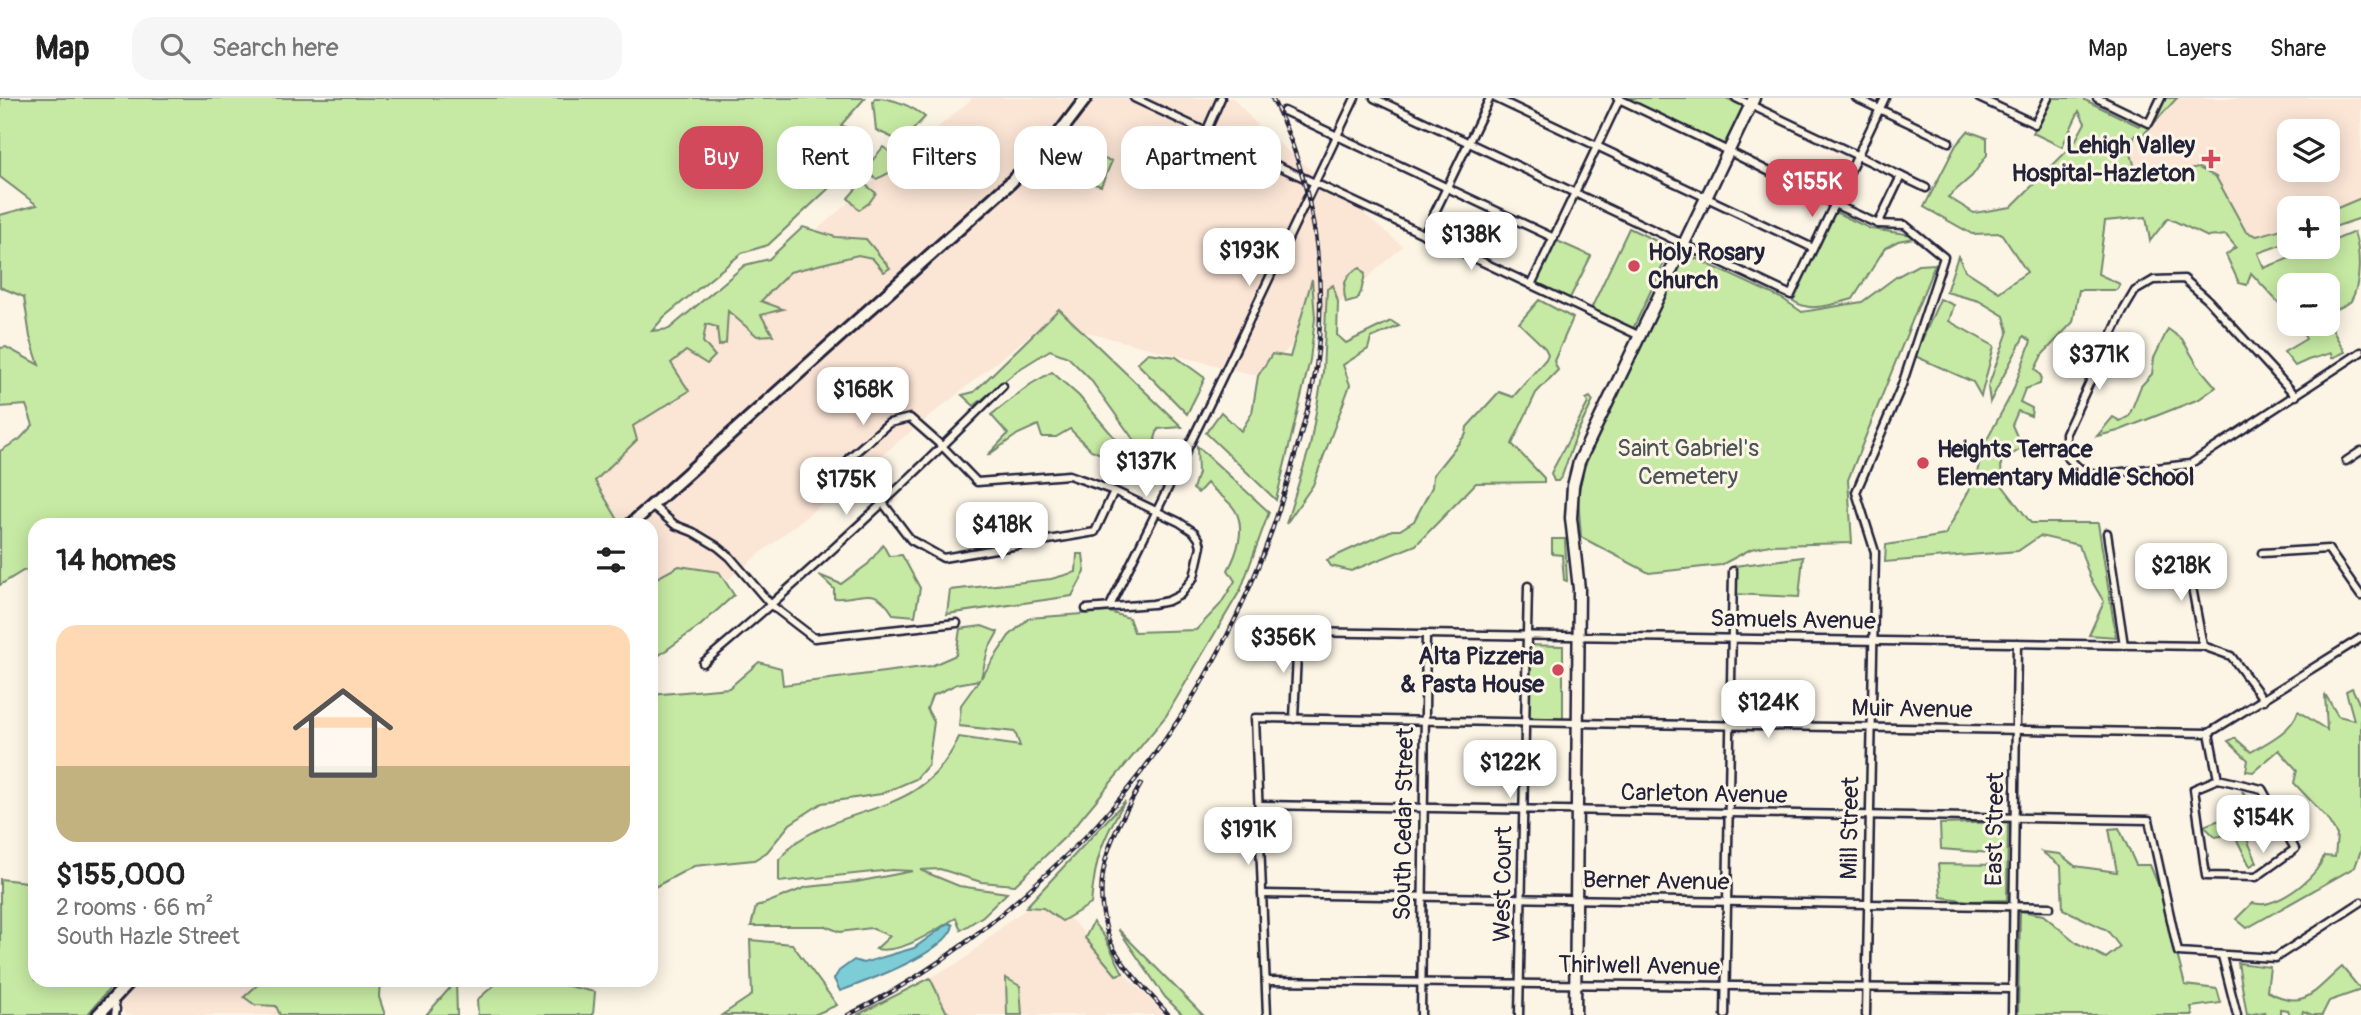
<!DOCTYPE html>
<html lang="en">
<head>
<meta charset="utf-8">
<style>
	body { margin:0; font-family:Pangolin,sans-serif; background:#f6f6f6; color:#222; height:100vh; display:flex; flex-direction:column; font-size:26px; white-space:nowrap }
	* { box-sizing:border-box; margin:0 }
	p { font-size:23px; color:#767676 }
	.icon { flex:none; width:38px; height:38px; fill:none; stroke:currentColor; stroke-width:2; stroke-linecap:round; stroke-linejoin:round }
	.map { position:relative; flex:1; overflow:hidden }
	.side { position:absolute; left:28px; top:420px; width:630px; height:469px; display:flex; flex-direction:column; background:#fff; border-radius:21px; box-shadow:0 4px 18px #0003 }
	.side>* { flex:none }
	.guide { position:absolute; left:679px; top:28px; width:665px; height:63px; display:flex; gap:14px }
	.tools { position:absolute; left:2277px; top:21px; display:grid; gap:14px }
	.tools a { display:grid; place-items:center; width:63px; height:63px; border-radius:14px; background:#fff; box-shadow:0 4px 18px #0003; font-size:35px }
	.price { position:absolute; translate:-50% -60px; padding:0 16px; border-radius:14px; background:#fff; color:#222; font-size:23px; line-height:46px; filter:drop-shadow(0 2px 4px #0008) }
	.price::after { content:''; position:absolute; left:50%; top:42px; width:21px; height:16px; margin-left:-10px; background:inherit; clip-path:polygon(0 0,100% 0,50% 100%) }
	.price.active { background:#d1495b; color:#fff }
	ul { padding:0; list-style:none }
	li { display:grid; align-content:center; gap:14px; height:371px; padding:0 28px }
	li+li { border-top:2px solid #e0e0e0 }
	li span { display:grid; place-items:center; height:217px; border-radius:21px; color:#555 }
	li>.icon { margin-inline-start:auto }
	span .icon { width:126px; height:126px; fill:#fffc; stroke-width:1 }
	li b { font-size:30px }
	h2 { display:flex; justify-content:space-between; align-items:center; height:84px; padding:0 28px; font-size:30px }
	.tag { padding:0 24px; border-radius:21px; background:#fff; box-shadow:0 4px 18px #0003; font-size:24px; line-height:63px }
	.tag.active { background:#d1495b; color:#fff }
	header { display:flex; align-items:center; gap:42px; box-sizing:border-box; height:98px; padding:0 35px; background:#fff; border-bottom:2px solid #e0e0e0 }
	header strong { font-size:33px }
	nav { display:flex; gap:38px; margin-inline-start:auto; font-size:24px }
	.search { width:490px; height:63px; background:#f6f6f6; display:flex; align-items:center; gap:18px; box-sizing:border-box; padding:0 24px; border-radius:21px; color:#767676; font-size:26px }
	.map>svg:first-child { display:block }
</style>
</head>
<body>
<header>
<strong>Map</strong>
<div class="search"><svg class="icon" aria-label="search" viewBox="0 0 24 24"><circle cx="10" cy="10" r="6"/><path d="M15 15l6 6"/></svg>Search here</div>
<nav><a>Map</a><a>Layers</a><a>Share</a></nav>
</header>
<div class="map">
<svg width="2361" height="917" viewBox="0 0 2361 917">
	<rect width="100%" height="100%" fill="#fcf5e5"/>
	<filter id="ink" filterUnits="userSpaceOnUse"><feTurbulence type="fractalNoise" baseFrequency=".0143" numOctaves="2"/><feDisplacementMap in="SourceGraphic" scale="14" xChannelSelector="R" yChannelSelector="G"/><feConvolveMatrix kernelMatrix="1 2 1 2 8 2 1 2 1" color-interpolation-filters="sRGB"/></filter>
	<g filter="url(#ink)">
		<g fill="#fbe5d5" fill-rule="evenodd">
			<path d="M 973,0 L 1233,0 L 1259,29 L 1403,148 L 1258,278 L 1046,224 L 651,544 L 651,427 L 466,427 Z"/>
			<path d="M 2164,0 L 2361,0 L 2361,100 L 2328,114 L 2328,110 L 2289,110 L 2289,129 L 2257,138 L 2246,134 L 2216,79 L 2199,70 L 2154,78 L 2135,70 L 2130,52 L 2135,37 L 2144,36 L 2145,39 ZM 2289,33 L 2328,33 L 2328,72 L 2289,72 Z"/>
			<path d="M 1047,797 L 1165,917 L 859,917 L 962,863 L 1010,822 Z"/>
			<path d="M 113,882 L 359,882 L 323,917 L 125,917 Z"/>
		</g>
		<g fill="#c6eaa3" stroke="#74866f" stroke-width="2">
			<path d="M 0,0 L 865,0 L 841,27 L 853,33 L 861,44 L 857,64 L 768,147 L 742,155 L 664,219 L 652,233 L 669,231 L 745,167 L 769,161 L 803,129 L 836,139 L 866,141 L 890,170 L 884,174 L 872,160 L 858,157 L 790,174 L 761,203 L 783,211 L 761,217 L 773,237 L 757,238 L 728,213 L 726,245 L 719,248 L 717,229 L 706,226 L 703,244 L 715,258 L 707,266 L 686,253 L 671,265 L 689,293 L 633,328 L 637,342 L 595,383 L 617,420 L 609,427 L 35,427 L 35,470 L 23,473 L 0,487 L 0,353 L 20,341 L 33,327 L 26,307 L 0,309 L 0,250 L 6,249 L 39,267 L 30,239 L 24,199 L 0,189 L 0,117 L 37,107 L 0,79 Z"/>
			<path d="M 875,0 C 893,0 912,8 925,19 L 910,35 L 908,47 L 876,32 L 873,3 Z"/>
			<path d="M 1624,0 L 1726,0 L 1744,8 L 1724,47 Z"/>
			<path d="M 2051,0 L 2085,0 L 2085,2 L 2139,28 L 2166,0 L 2177,0 L 2144,36 L 2135,37 L 2130,52 L 2135,70 L 2154,78 L 2199,70 L 2216,79 L 2246,134 L 2257,138 L 2289,129 L 2289,144 L 2258,155 L 2264,170 L 2318,149 L 2328,149 L 2328,145 L 2354,134 C 2361,155 2361,185 2351,203 C 2346,208 2337,210 2331,214 L 2333,233 L 2345,254 L 2332,260 L 2331,255 L 2308,262 L 2295,268 L 2284,254 L 2306,241 L 2298,226 L 2328,226 L 2328,187 L 2289,187 L 2289,216 L 2251,175 L 2247,187 L 2239,185 L 2226,157 L 2236,149 L 2226,137 L 2208,139 L 2168,120 L 2150,143 L 2146,119 L 2105,123 L 2098,176 L 2120,186 L 2117,192 L 2079,192 L 2073,224 L 2042,257 L 2035,271 L 2041,278 L 2040,286 L 2025,291 L 2020,304 L 2032,310 L 2031,318 L 2018,313 L 2012,327 L 2022,350 L 2001,364 L 2002,387 L 2031,425 L 2098,425 L 2116,539 L 2089,537 L 2104,504 L 2090,480 L 2079,447 L 2040,438 L 2018,453 L 1885,464 L 1886,447 L 1945,437 L 1976,379 L 1983,349 L 2012,295 L 2031,243 L 2024,238 L 1990,304 L 1988,289 L 2008,233 L 2004,218 L 1979,203 L 1946,194 L 1958,158 L 1965,172 L 1999,194 L 2027,174 L 2001,135 L 1972,136 L 1924,109 L 1956,47 L 1968,33 L 1987,40 L 1987,57 L 1972,78 L 1948,99 L 1974,115 L 2011,109 L 2073,47 L 2085,25 L 2079,13 L 2062,49 L 2033,35 Z"/>
			<path d="M 883,49 L 897,59 C 896,73 888,76 876,81 L 868,75 L 868,68 Z"/>
			<path d="M 1099,60 L 1112,63 L 1101,88 L 1079,81 L 1087,68 Z"/>
			<path d="M 862,84 L 876,95 L 869,105 L 859,112 L 848,100 Z"/>
			<path d="M 2361,100 L 2361,120 L 2328,131 L 2328,114 Z"/>
			<path d="M 1833,113 L 1871,131 L 1913,137 L 1914,140 L 1898,143 L 1885,150 L 1853,201 C 1833,206 1809,216 1792,202 Z"/>
			<path d="M 1629,130 L 1671,150 L 1632,233 L 1590,213 Z"/>
			<path d="M 1555,142 L 1591,158 L 1569,202 L 1534,186 Z"/>
			<path d="M 1684,155 L 1783,201 L 1802,214 L 1862,204 L 1896,179 L 1918,167 L 1935,166 L 1848,382 L 1852,445 L 1770,447 L 1751,451 L 1721,467 L 1649,475 L 1581,439 L 1578,399 L 1584,362 Z"/>
			<path d="M 1360,170 L 1365,176 L 1361,194 L 1357,202 L 1346,205 C 1342,190 1343,176 1360,170 Z"/>
			<path d="M 1312,181 L 1315,220 L 1310,262 L 1276,402 L 1206,335 L 1221,314 L 1241,333 L 1252,315 L 1258,278 L 1272,256 L 1290,259 Z"/>
			<path d="M 1333,187 L 1338,204 L 1337,237 L 1346,245 L 1391,223 L 1399,228 L 1371,240 L 1368,251 L 1343,267 L 1350,287 L 1313,387 L 1286,426 L 1310,348 L 1323,274 L 1327,191 Z"/>
			<path d="M 1940,201 L 1954,207 L 1949,223 L 1994,248 L 1981,298 L 1973,284 L 1915,258 Z"/>
			<path d="M 1539,202 L 1573,220 L 1554,263 L 1558,272 L 1536,295 L 1512,346 L 1544,380 L 1544,384 L 1476,385 L 1416,447 L 1351,473 L 1331,468 L 1327,462 L 1392,432 L 1400,432 L 1414,423 L 1432,389 L 1433,377 L 1466,336 L 1467,329 L 1499,294 L 1513,299 L 1546,261 L 1548,256 L 1545,250 L 1519,225 Z"/>
			<path d="M 1059,211 L 1182,329 L 1158,331 L 1155,341 L 1162,357 L 1136,345 L 1090,281 L 1068,259 L 1050,252 L 1018,272 L 974,308 L 962,297 L 974,294 Z"/>
			<path d="M 2168,231 L 2182,241 L 2198,268 L 2216,289 L 2199,301 L 2118,333 L 2097,338 L 2113,319 L 2120,323 L 2129,318 L 2141,288 L 2152,276 L 2154,260 Z"/>
			<path d="M 1148,255 L 1176,259 L 1205,280 L 1187,316 L 1137,265 Z"/>
			<path d="M 1052,274 L 1079,298 L 1125,352 L 1117,367 L 1108,359 L 1091,352 L 1070,331 L 1056,339 L 1042,339 L 1038,327 L 1018,336 L 987,358 L 1008,336 L 991,317 L 1031,286 Z"/>
			<path d="M 1590,299 L 1593,303 L 1577,335 L 1562,378 L 1558,383 L 1554,383 L 1551,375 L 1588,305 L 1586,301 Z"/>
			<path d="M 1197,348 L 1269,414 L 1241,491 L 1166,618 L 1069,735 L 1015,787 L 981,784 L 940,771 L 920,772 L 959,788 L 1007,795 L 983,818 L 961,832 L 956,820 C 933,833 903,856 876,851 L 890,838 L 871,830 L 840,834 L 825,828 L 751,828 L 756,809 L 807,789 L 856,784 L 913,773 L 892,772 L 779,784 L 779,762 C 785,756 791,747 798,743 C 858,703 924,718 959,639 L 1020,648 L 1015,634 L 959,628 L 961,607 L 979,582 L 957,586 L 932,598 L 927,611 L 934,624 L 928,667 L 916,681 L 881,696 L 822,705 L 790,726 L 767,754 L 754,762 L 694,768 L 651,791 L 651,597 L 729,590 L 759,564 L 781,570 L 783,587 L 931,568 L 956,557 L 960,531 L 982,528 L 998,534 L 988,552 L 981,580 L 1009,538 L 1029,520 L 1109,514 L 1129,520 L 1134,534 L 1196,532 L 1220,507 L 1235,483 L 1228,472 C 1237,456 1246,430 1235,412 C 1229,402 1215,394 1207,385 L 1198,395 L 1193,391 L 1198,375 Z"/>
			<path d="M 1552,441 L 1565,441 L 1567,483 L 1564,482 L 1562,457 L 1552,456 Z"/>
			<path d="M 883,447 L 889,458 L 902,457 L 920,490 L 915,518 L 893,516 C 872,484 865,502 834,500 L 834,491 L 819,477 L 841,486 L 868,466 Z"/>
			<path d="M 1077,456 L 1083,456 L 1085,474 L 1072,498 L 947,516 L 950,492 L 1051,481 L 1076,474 Z"/>
			<path d="M 1803,459 L 1799,499 L 1733,496 L 1735,468 Z"/>
			<path d="M 679,468 L 719,474 L 734,497 L 701,527 L 651,563 L 651,483 Z"/>
			<path d="M 1524,547 L 1563,548 L 1563,624 L 1523,623 Z"/>
			<path d="M 2352,590 L 2361,609 L 2361,752 L 2355,769 L 2247,830 L 2236,821 L 2252,805 C 2257,806 2264,807 2269,805 C 2290,799 2317,778 2324,758 L 2335,759 L 2337,737 L 2326,719 L 2294,685 L 2297,672 L 2279,652 L 2253,674 L 2246,673 L 2248,662 L 2228,643 L 2235,640 L 2251,654 C 2268,644 2292,633 2298,613 L 2327,632 L 2325,596 L 2338,618 L 2354,622 L 2346,593 Z"/>
			<path d="M 2242,693 L 2255,705 L 2270,730 L 2245,737 L 2257,764 L 2250,768 L 2234,736 L 2215,739 L 2204,728 C 2220,720 2234,721 2248,710 Z"/>
			<path d="M 1125,703 C 1102,742 1095,760 1091,806 L 1062,823 L 1043,810 L 1026,809 Z"/>
			<path d="M 2008,724 L 2007,802 L 1970,803 L 1941,799 L 1938,766 L 1996,767 L 1998,760 L 1991,755 L 1941,751 L 1940,726 Z"/>
			<path d="M 2119,730 L 2136,767 L 2150,767 L 2160,791 L 2185,887 L 2217,891 L 2221,905 L 2191,909 L 2193,917 L 2018,917 L 2020,813 L 2043,817 L 2077,845 L 2106,860 L 2120,849 L 2107,832 L 2063,811 L 2061,768 L 2042,754 L 2060,756 L 2075,768 L 2117,774 L 2109,731 Z"/>
			<path d="M 0,781 L 35,785 L 35,882 L 117,882 L 87,917 L 0,917 Z"/>
			<path d="M 1093,824 L 1104,838 L 1123,875 L 1116,877 L 1085,840 Z"/>
			<path d="M 1118,831 L 1203,917 L 1183,917 L 1165,899 Z"/>
			<path d="M 750,842 L 792,846 L 837,907 L 814,917 L 722,917 L 752,897 Z"/>
			<path d="M 2238,865 L 2270,869 L 2267,893 C 2305,914 2314,893 2342,869 L 2361,892 L 2329,903 L 2322,917 L 2312,917 L 2303,913 L 2302,917 L 2290,917 L 2288,912 L 2280,911 L 2280,917 L 2266,917 L 2265,914 L 2247,917 Z"/>
			<path d="M 930,880 L 946,913 L 952,917 L 857,917 Z"/>
			<path d="M 1006,880 L 1020,888 L 1022,917 L 1007,917 Z"/>
			<path d="M 263,882 L 380,882 L 379,899 L 385,917 L 280,917 L 276,908 L 255,907 L 244,899 Z"/>
			<path d="M 500,882 L 542,882 L 595,894 L 593,917 L 478,917 L 477,902 Z"/>
			<path d="M 456,883 L 457,917 L 426,917 Z"/>
		</g>
		<path fill="#7dcdd7" stroke="#598999" stroke-width="2" d="M 949,825 L 953,827 C 949,854 865,884 840,893 L 834,881 L 839,873 L 854,862 L 863,865 L 914,850 Z"/>
		<g fill="none" stroke-linecap="round" stroke-linejoin="round">
			<defs>
				<g id="minor">
					<path d="M 1134,0 L 1640,238"/>
					<path d="M 1374,0 L 1791,197 L 1885,0"/>
					<path d="M 1495,0 L 1813,150"/>
					<path d="M 1617,0 L 1728,53 L 1834,106 L 1878,126 L 1905,127 L 1944,159 L 1902,287 L 1856,394 L 1875,454 L 1866,917"/>
					<path d="M 1736,0 L 1926,90"/>
					<path d="M 1856,0 L 1949,44"/>
					<path d="M 1979,0 L 2035,26 L 2048,0"/>
					<path d="M 2097,0 L 2149,25 L 2161,0"/>
					<path d="M 1284,13 L 1554,140"/>
					<path d="M 1183,76 L 1206,34 L 1221,0"/>
					<path d="M 1878,126 L 1901,78"/>
					<path d="M 1424,137 L 1490,0"/>
					<path d="M 1531,187 L 1620,0"/>
					<path d="M 2296,298 L 2207,201 L 2184,181 L 2154,182 L 2135,193 L 2122,215 L 2066,335 L 2066,358 L 2079,370 L 2097,377 L 2190,366 L 2361,254"/>
					<path d="M 2346,363 L 2361,353"/>
					<path d="M 652,407 L 675,427 L 693,434 L 718,449 L 730,459 L 771,507 L 814,540 L 957,525"/>
					<path d="M 2107,435 L 2124,547"/>
					<path d="M 2262,455 L 2328,451 L 2361,498"/>
					<path d="M 2186,457 L 2203,548"/>
					<path d="M 1110,508 L 1209,307 L 1355,0"/>
					<path d="M 1086,511 L 1153,506 L 1168,503 L 1180,497 L 1194,479 L 1201,448 L 1199,441 L 1194,434 L 1179,424 L 1114,393 L 1069,377 L 977,384 L 943,349 L 910,320 L 889,325 L 849,360 L 911,442 L 943,460 L 1095,434 L 1114,393"/>
					<path d="M 703,565 C 807,477 907,385 1003,288"/>
					<path d="M 1294,621 L 1298,534 L 2203,548 L 2231,558 L 2264,602"/>
					<path d="M 2209,635 L 2218,681"/>
					<path d="M 2218,681 L 2262,691 L 2295,751 L 2256,779 L 2206,778 L 2194,691 Z"/>
					<path d="M 1259,707 L 2149,722 L 2178,854 L 2275,860 L 2361,804"/>
					<path d="M 1262,796 L 2050,809"/>
					<path d="M 2222,858 L 2237,917"/>
					<path d="M 1266,883 L 2012,891"/>
					<path d="M 113,902 L 116,911 L 115,917"/>
					<path d="M 1267,917 L 1255,620 L 2209,635 L 2361,540"/>
					<path d="M 1421,917 L 1426,536"/>
					<path d="M 1519,917 L 1528,488"/>
					<path d="M 1725,917 L 1733,473"/>
					<path d="M 2012,917 L 2017,545"/>
				</g>
				<path id="secondary" d="M 1575,917 L 1579,491 L 1571,420 L 1573,388 L 1579,364 L 1754,0"/>
				<g id="trunk">
					<path d="M 630,427 L 1010,85 L 1058,37 L 1086,0"/>
					<path d="M 98,917 L 131,882"/>
				</g>
			</defs>
			<use href="#minor" stroke="#22223b" stroke-width="11"/>
			<use href="#secondary" stroke="#22223b" stroke-width="15"/>
			<use href="#trunk" stroke="#22223b" stroke-width="16"/>
			<use href="#minor" stroke="#fcf5e5" stroke-width="6"/>
			<use href="#secondary" stroke="#fcf5e5" stroke-width="10"/>
			<use href="#trunk" stroke="#fcf5e5" stroke-width="10"/>
			<defs>
				<g id="rail">
					<path d="M 1141,686 C 1117,727 1095,766 1103,816 C 1105,827 1108,841 1114,851 C 1129,876 1150,896 1169,917"/>
					<path d="M 848,917 C 916,884 974,842 1030,791 C 1052,771 1074,751 1094,730 C 1192,624 1259,495 1295,357 C 1303,328 1312,299 1316,270 C 1328,178 1314,83 1272,0"/>
				</g>
			</defs>
			<use href="#rail" stroke="#22223b" stroke-width="4.5"/>
			<use href="#rail" stroke="#fcf5e5" stroke-width="2" stroke-dasharray="5" stroke-linecap="butt"/>
		</g>
	</g>
	<g fill="#d1495b" stroke="#fcf5e5" stroke-width="2.5">
		<path d="M2207.5 50.5h7v7h7v7h-7v7h-7v-7h-7v-7h7z"/>
		<circle cx="1634" cy="168" r="7"/>
		<circle cx="1923" cy="365" r="7"/>
		<circle cx="1558" cy="572" r="7"/>
	</g>
	<g text-anchor="middle" dominant-baseline="central" stroke-width="6" stroke-linejoin="round" paint-order="stroke">
		<g font-size="24" font-weight="bold" fill="#22223b" stroke="#fcf5e5" text-anchor="end">
			<text x="2195" y="47">Lehigh Valley<tspan x="2195" dy="28">Hospital-Hazleton</tspan></text>
			<text x="1648" y="154" text-anchor="start">Holy Rosary<tspan x="1648" dy="28">Church</tspan></text>
			<text x="1937" y="351" text-anchor="start">Heights Terrace<tspan x="1937" dy="28">Elementary Middle School</tspan></text>
			<text x="1544" y="558">Alta Pizzeria<tspan x="1544" dy="28">&amp; Pasta House</tspan></text>
		</g>
		<g font-size="24" fill="#4b5455" stroke="#fcf5e5">
			<text x="1688" y="350">Saint Gabriel's<tspan x="1688" dy="28">Cemetery</tspan></text>
		</g>
		<g font-size="24" fill="#22223b" stroke="#fcf5e5">
			<text transform="translate(1793 522) rotate(1)">Samuels Avenue</text>
			<text transform="translate(1912 611) rotate(1)">Muir Avenue</text>
			<text transform="translate(1704 696) rotate(1)">Carleton Avenue</text>
			<text transform="translate(1404 726) rotate(-89)">South Cedar Street</text>
			<text transform="translate(1850 730) rotate(-89)">Mill Street</text>
			<text transform="translate(1995 731) rotate(-89)">East Street</text>
			<text transform="translate(1656 783) rotate(1)">Berner Avenue</text>
			<text transform="translate(1503 786) rotate(-89)">West Court</text>
			<text transform="translate(1639 868) rotate(1)">Thirlwell Avenue</text>
		</g>
	</g>
</svg>
<div class="tools">
<a><svg class="icon" aria-label="layers" viewBox="0 0 24 24"><path d="M12 4l9 5-9 5-9-5zM3 14l9 5 9-5"/></svg></a>
<a>+</a>
<a>−</a>
</div>
<b class="price active" style="left:1812px;top:121px">$155K</b>
<b class="price" style="left:1471px;top:174px">$138K</b>
<b class="price" style="left:1249px;top:190px">$193K</b>
<b class="price" style="left:2099px;top:294px">$371K</b>
<b class="price" style="left:863px;top:329px">$168K</b>
<b class="price" style="left:1146px;top:401px">$137K</b>
<b class="price" style="left:846px;top:419px">$175K</b>
<b class="price" style="left:1002px;top:464px">$418K</b>
<b class="price" style="left:2181px;top:505px">$218K</b>
<b class="price" style="left:1283px;top:577px">$356K</b>
<b class="price" style="left:1768px;top:642px">$124K</b>
<b class="price" style="left:1510px;top:702px">$122K</b>
<b class="price" style="left:2263px;top:757px">$154K</b>
<b class="price" style="left:1248px;top:769px">$191K</b>
<div class="guide">
<a class="tag active">Buy</a>
<a class="tag">Rent</a>
<a class="tag">Filters</a>
<a class="tag">New</a>
<a class="tag">Apartment</a>
</div>
<section class="side">
<h2>14 homes<svg class="icon" aria-label="filters" viewBox="0 0 24 24"><path d="M4 7h16M4 17h16"/><circle cx="9" cy="7" r="2"/><circle cx="15" cy="17" r="2"/></svg></h2>
<ul>
<li><span style="background:linear-gradient(#ffd9b3 65%,#c2b280 0)"><svg class="icon" aria-label="home" viewBox="0 0 24 24"><path d="M3 11l9-7 9 7M6 9v11h12V9"/></svg></span><div><b>$155,000</b><p>2 rooms · 66 m²</p><p>South Hazle Street</p></div></li>
</ul>
</section>
</div>
</body>
</html>
